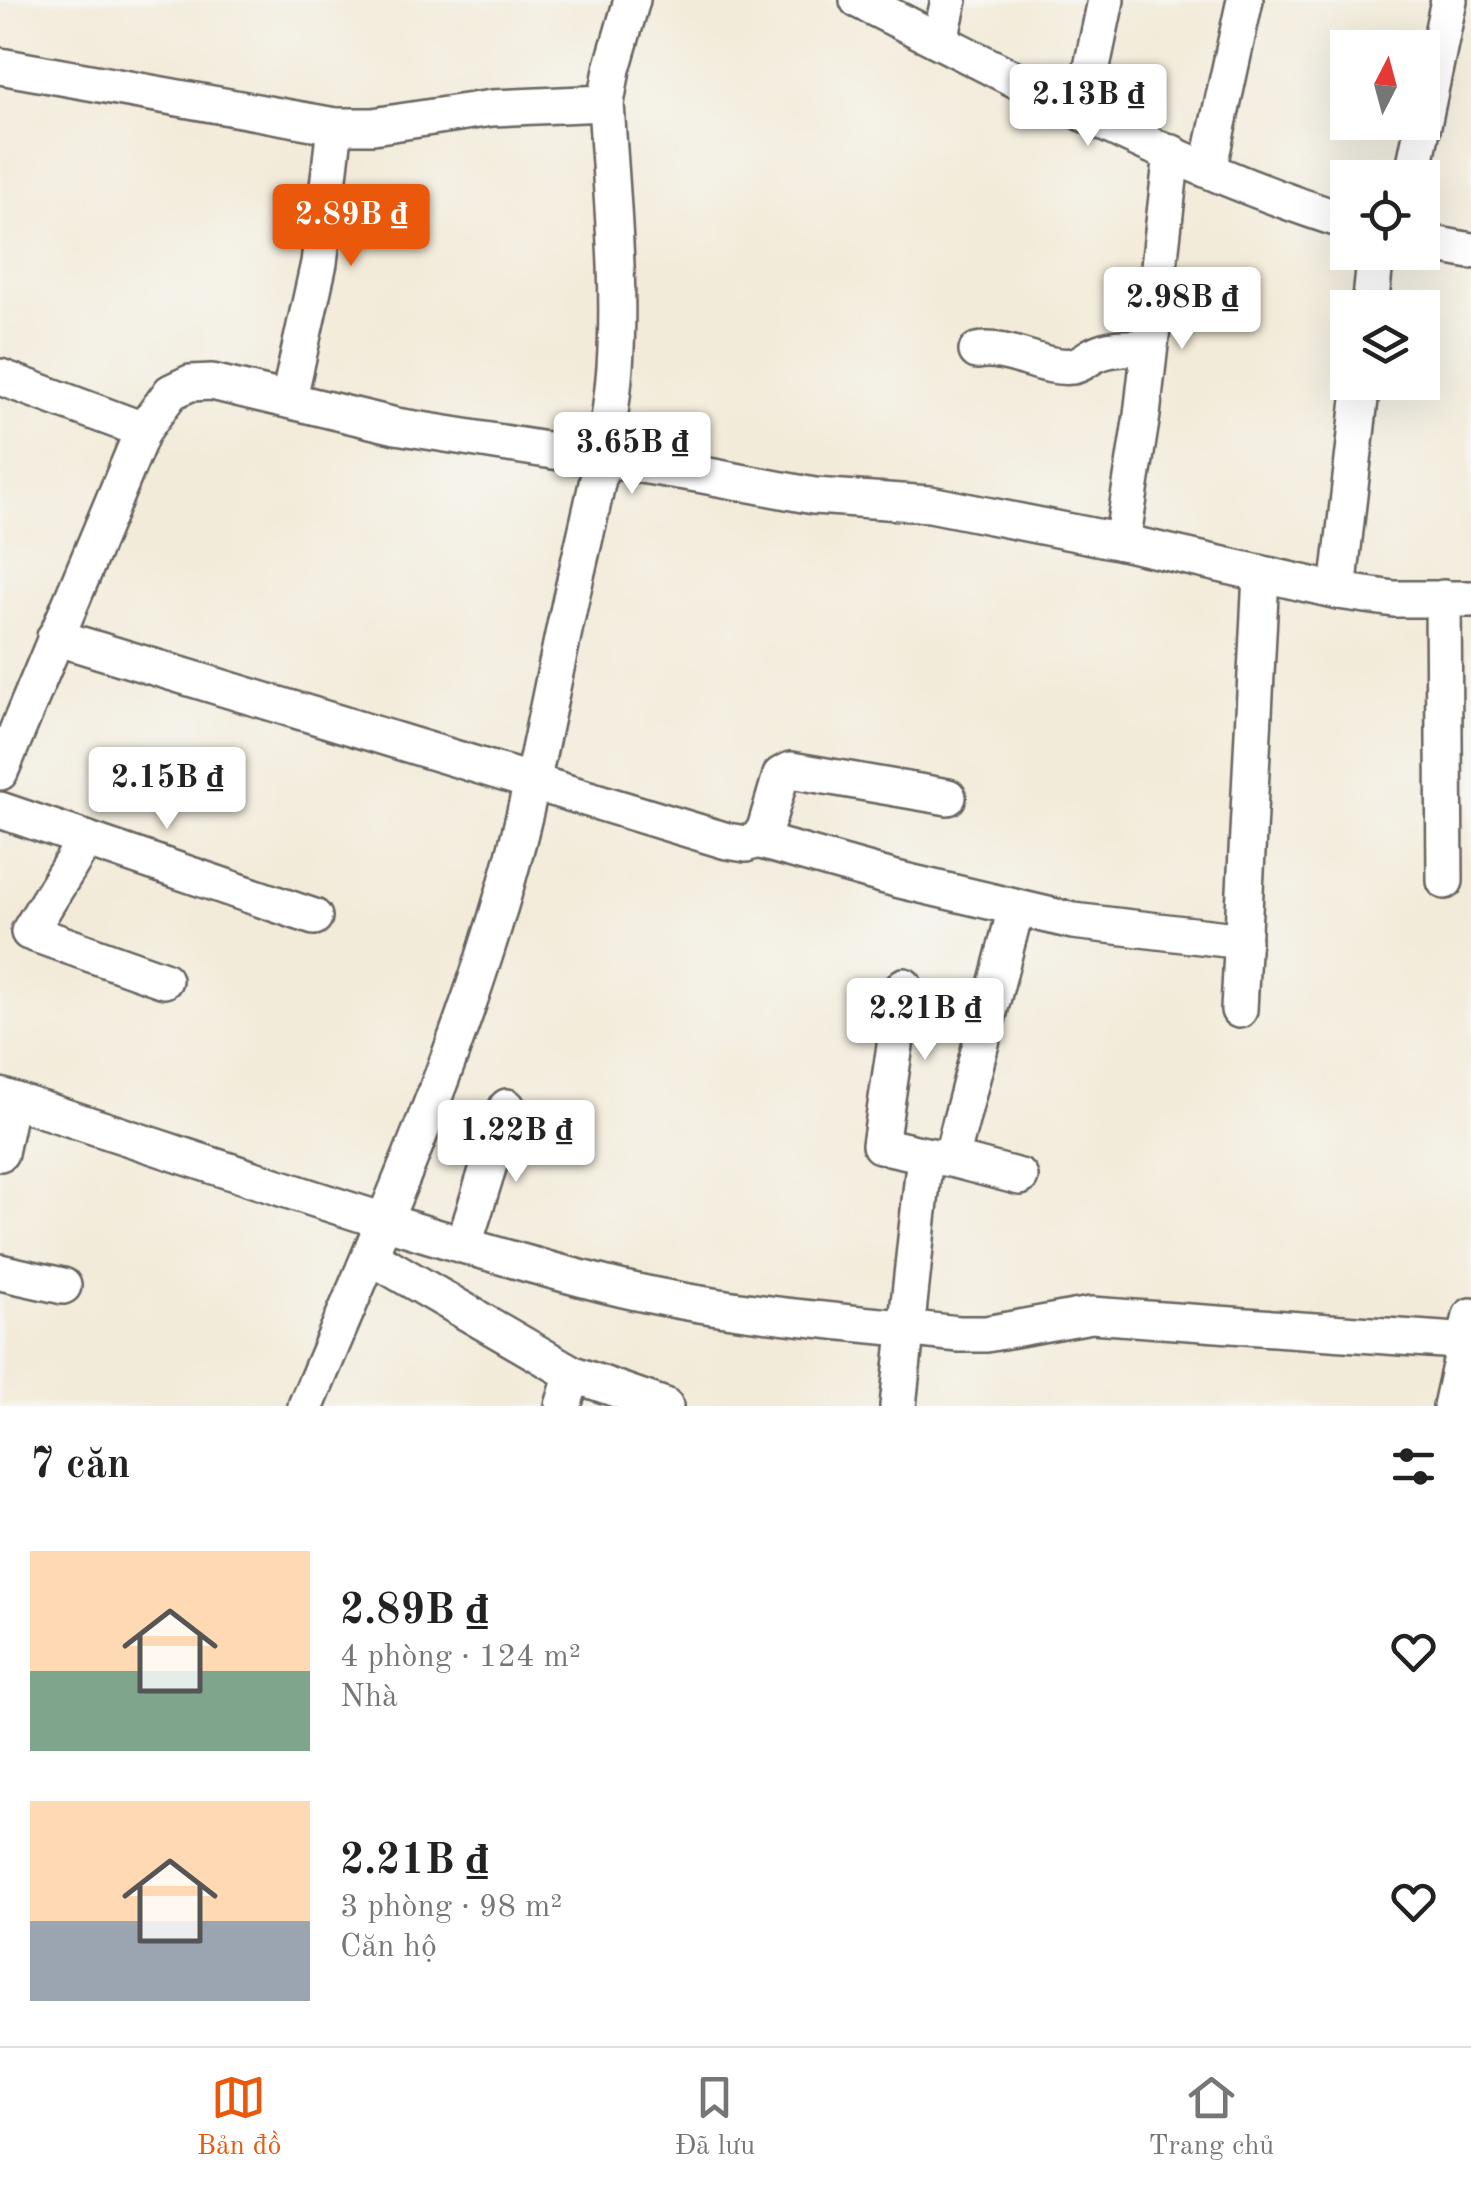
<!DOCTYPE html>
<html lang="vi">
<head>
<meta charset="utf-8">
<style>
	body { margin:0; font-family:"Old Standard TT",serif; background:#f2f2f2; color:#222; height:100vh; display:flex; flex-direction:column; font-size:38px; white-space:nowrap }
	* { box-sizing:border-box; margin:0 }
	p { font-size:32px; color:#767676 }
	.icon { flex:none; width:55px; height:55px; fill:none; stroke:currentColor; stroke-width:2; stroke-linecap:round; stroke-linejoin:round }
	.map { position:relative; height:1406px; overflow:hidden }
	.side { display:flex; flex-direction:column; background:#fff; flex:1 }
	.side>* { flex:none }
	.needle { width:65px; rotate:6deg }
	.buttons { position:absolute; left:1330px; top:30px; display:grid; gap:20px }
	.buttons a { display:grid; place-items:center; width:110px; height:110px; border-radius:0px; background:#fff; box-shadow:0 10px 40px #0002; font-size:50px }
	.price { position:absolute; translate:-50% -85px; padding:0 22px; border-radius:10px; background:#fff; color:#222; font-size:32px; line-height:65px; filter:drop-shadow(0 2px 5px #0008) }
	.price::after { content:''; position:absolute; left:50%; top:60px; width:30px; height:22px; margin-left:-15px; background:inherit; clip-path:polygon(0 0,100% 0,50% 100%) }
	.price.on { background:#ea580c; color:#fff }
	ul { padding:0; list-style:none }
	li { display:flex; align-items:center; gap:30px; height:250px; padding:0 30px }
	li span { display:grid; place-items:center; flex:none; width:280px; height:200px; border-radius:0px; color:#555 }
	li>.icon { margin-inline-start:auto }
	span .icon { width:120px; height:120px; fill:#fffc; stroke-width:1 }
	li b { font-size:42px }
	h2 { display:flex; justify-content:space-between; align-items:center; height:120px; padding:0 30px; font-size:42px }
	.tab-bar { display:flex; justify-content:space-around; align-items:center; height:140px; border-top:2px solid #e0e0e0; background:#fff; font-size:28px; color:#767676 }
	.tab-bar a { display:grid; justify-items:center; gap:5px }
	.tab-bar .on { color:#ea580c }
	.map>svg:first-child { display:block }
</style>
</head>
<body>
<div class="map">
<svg width="1471" height="1406" viewBox="0 0 1471 1406">
	<rect width="100%" height="100%" fill="#f6f6f2"/>
	<filter id="ink" filterUnits="userSpaceOnUse"><feTurbulence type="fractalNoise" baseFrequency=".01" numOctaves="2"/><feDisplacementMap in="SourceGraphic" scale="20" xChannelSelector="R" yChannelSelector="G"/><feConvolveMatrix kernelMatrix="1 2 1 2 8 2 1 2 1" color-interpolation-filters="sRGB"/></filter>
	<filter id="wash" filterUnits="userSpaceOnUse"><feTurbulence type="fractalNoise" baseFrequency=".0048" numOctaves="4" result="noise"/><feDisplacementMap in="SourceGraphic" scale="40" xChannelSelector="R" yChannelSelector="G"/><feGaussianBlur stdDeviation="2.25" result="paint"/><feColorMatrix in="noise" values="0 0 0 0 0 0 0 0 0 0 0 0 0 0 0 0 0 1.4 0 .05"/><feComposite in="paint" operator="in"/></filter>
	<g filter="url(#wash)">
		<rect width="100%" height="100%" fill="#f3ebd9"/>
	</g>
	<g filter="url(#ink)">
		<g fill="none" stroke-linecap="round" stroke-linejoin="round">
			<defs>
				<g id="street">
					<path d="M 858,0 C 1018,79 1177,169 1348,222"/>
					<path d="M 940,40 L 949,0"/>
					<path d="M 0,66 L 335,126 L 373,126 L 492,108 L 606,103"/>
					<path d="M 1083,110 L 1106,0"/>
					<path d="M 1208,170 L 1245,0"/>
					<path d="M 1412,178 L 1449,0"/>
					<path d="M 1422,242 L 1471,251"/>
					<path d="M 1370,308 L 1376,252"/>
					<path d="M 977,351 C 1009,345 1043,370 1072,366 C 1081,365 1086,359 1094,355 C 1111,346 1131,348 1149,348"/>
					<path d="M 0,377 L 143,430"/>
					<path d="M 289,398 L 319,263 L 335,126"/>
					<path d="M 1122,542 L 1142,415 L 1172,153"/>
					<path d="M 1338,591 L 1362,382"/>
					<path d="M 1443,598 L 1445,881"/>
					<path d="M 55,637 L 727,841 L 746,844 L 757,840 L 765,829 L 781,775 L 791,770 L 948,797"/>
					<path d="M 0,772 L 143,430 L 171,392 L 190,383 L 212,382 L 396,426 L 703,475 L 814,496 L 930,504 L 1122,542 L 1338,591 L 1394,599 L 1471,599"/>
					<path d="M 0,810 L 314,917"/>
					<path d="M 86,839 L 29,932 L 164,980"/>
					<path d="M 757,840 L 896,879 L 1073,921 L 1243,941"/>
					<path d="M 904,986 L 880,1145 L 925,1155"/>
					<path d="M 1239,1010 L 1261,575"/>
					<path d="M 0,1096 C 202,1160 402,1233 607,1285 C 722,1314 842,1321 959,1334 L 986,1334 L 1091,1315 L 1471,1342"/>
					<path d="M 0,1153 L 11,1100"/>
					<path d="M 951,1159 L 1020,1177"/>
					<path d="M 464,1244 L 507,1107"/>
					<path d="M 370,1256 L 573,1374 L 665,1406"/>
					<path d="M 0,1272 L 63,1286"/>
					<path d="M 306,1406 C 378,1235 455,1064 506,885 C 532,795 548,703 568,612 C 585,532 609,449 615,367 C 621,280 611,190 606,103 L 612,69 L 632,0"/>
					<path d="M 563,1406 L 573,1374"/>
					<path d="M 898,1406 L 925,1155 L 951,1159 L 1016,908"/>
					<path d="M 1451,1406 L 1471,1316"/>
				</g>
			</defs>
			<use href="#street" stroke="#67645e" stroke-width="40"/>
			<use href="#street" stroke="#fff" stroke-width="35"/>
		</g>
	</g>
</svg>
<div class="buttons">
<a><svg class="needle" viewBox="-14 -14 28 28"><path d="M0-13l5 13h-10z" fill="#e53935"/><path d="M0 13l5-13h-10z" fill="#767676"/></svg></a>
<a><svg class="icon" aria-label="locate" viewBox="0 0 24 24"><circle cx="12" cy="12" r="6"/><path d="M12 2v4M12 18v4M2 12h4M18 12h4"/></svg></a>
<a><svg class="icon" aria-label="layers" viewBox="0 0 24 24"><path d="M12 4l9 5-9 5-9-5zM3 14l9 5 9-5"/></svg></a>
</div>
<b class="price" style="left:1088px;top:149px">2.13B ₫</b>
<b class="price on" style="left:351px;top:269px">2.89B ₫</b>
<b class="price" style="left:1182px;top:352px">2.98B ₫</b>
<b class="price" style="left:632px;top:497px">3.65B ₫</b>
<b class="price" style="left:167px;top:832px">2.15B ₫</b>
<b class="price" style="left:925px;top:1063px">2.21B ₫</b>
<b class="price" style="left:516px;top:1185px">1.22B ₫</b>
</div>
<section class="side">
<h2>7 căn<svg class="icon" aria-label="filters" viewBox="0 0 24 24"><path d="M4 7h16M4 17h16"/><circle cx="9" cy="7" r="2"/><circle cx="15" cy="17" r="2"/></svg></h2>
<ul>
<li><span style="background:linear-gradient(#ffd9b3 60%,#7fa58c 0)"><svg class="icon" aria-label="home" viewBox="0 0 24 24"><path d="M3 11l9-7 9 7M6 9v11h12V9"/></svg></span><div><b>2.89B ₫</b><p>4 phòng · 124 m²</p><p>Nhà</p></div><svg class="icon" aria-label="heart" viewBox="0 0 24 24"><path d="M12 20l-8-8c-3-5 5-10 8-4 3-6 11-1 8 4z"/></svg></li>
<li><span style="background:linear-gradient(#ffd9b3 60%,#9aa5b1 0)"><svg class="icon" aria-label="home" viewBox="0 0 24 24"><path d="M3 11l9-7 9 7M6 9v11h12V9"/></svg></span><div><b>2.21B ₫</b><p>3 phòng · 98 m²</p><p>Căn hộ</p></div><svg class="icon" aria-label="heart" viewBox="0 0 24 24"><path d="M12 20l-8-8c-3-5 5-10 8-4 3-6 11-1 8 4z"/></svg></li>
</ul>
</section>
<nav class="tab-bar">
<a class="on"><svg class="icon" aria-label="map" viewBox="0 0 24 24"><path d="M3 6l6-2 6 2 6-2v14l-6 2-6-2-6 2zM9 4v14M15 6v14"/></svg>Bản đồ</a>
<a><svg class="icon" aria-label="saved" viewBox="0 0 24 24"><path d="M7 4h10v16l-5-4-5 4z"/></svg>Đã lưu</a>
<a><svg class="icon" aria-label="home" viewBox="0 0 24 24"><path d="M3 11l9-7 9 7M6 9v11h12V9"/></svg>Trang chủ</a>
</nav>
</body>
</html>
